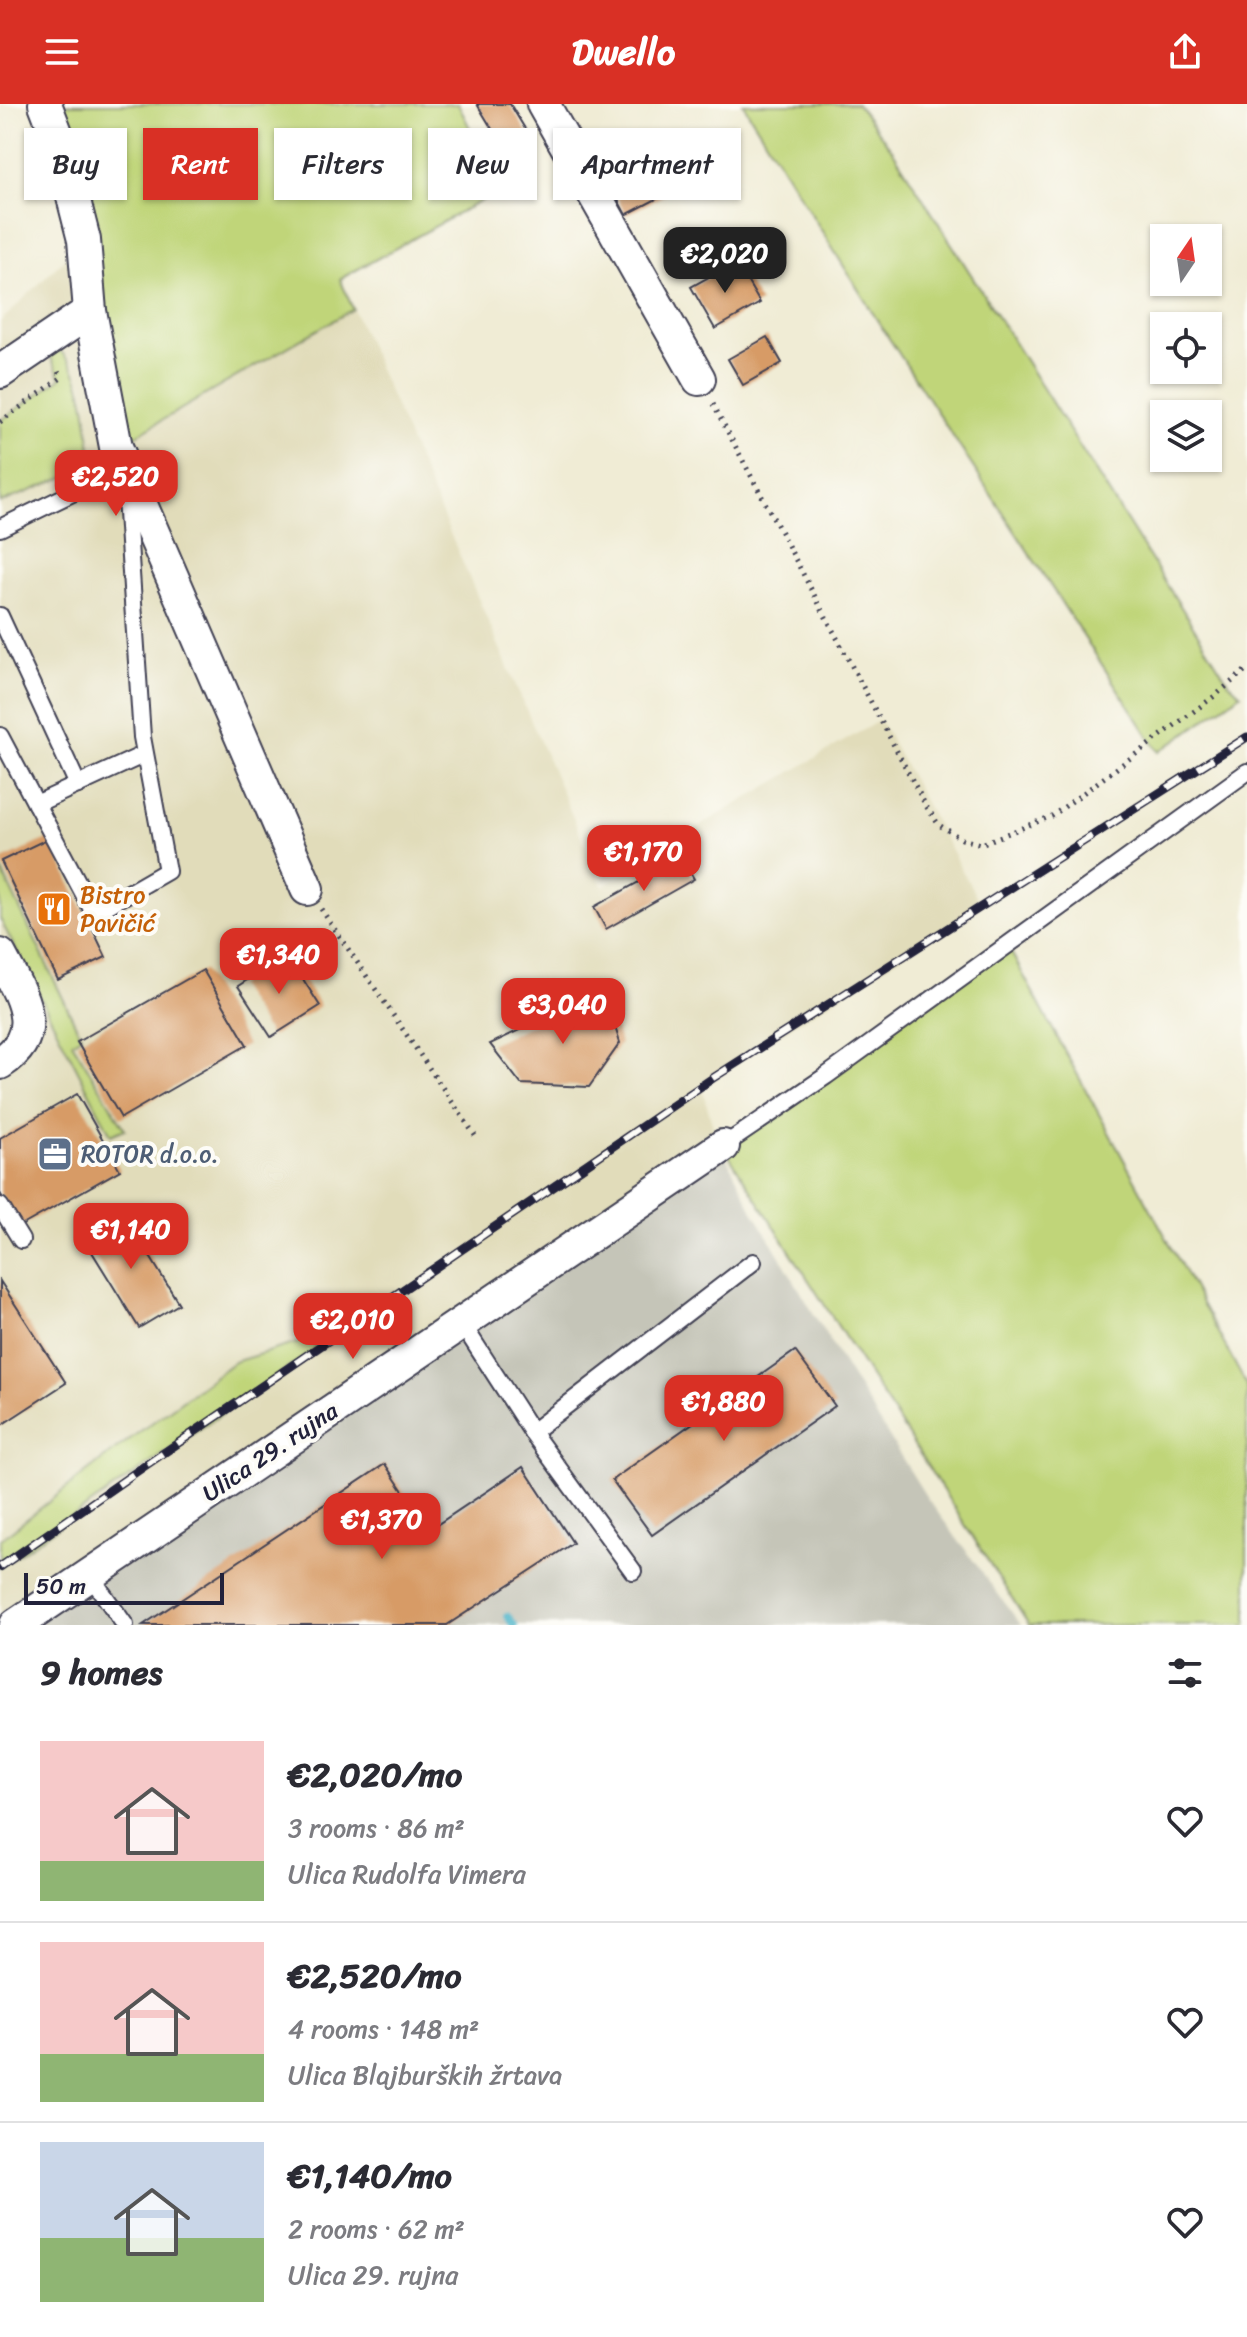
<!DOCTYPE html>
<html lang="en">
<head>
<meta charset="utf-8">
<style>
	body { margin:0; font-family:Sriracha,sans-serif; background:#f2f2f3; color:#2b2b33; height:100vh; display:flex; flex-direction:column; font-size:30px; white-space:nowrap }
	* { box-sizing:border-box; margin:0 }
	p { font-size:26px; color:#7c7c81 }
	.icon { flex:none; width:44px; height:44px; fill:none; stroke:currentColor; stroke-width:2; stroke-linecap:round; stroke-linejoin:round }
	.map { position:relative; height:1521px; overflow:hidden }
	.details { display:flex; flex-direction:column; background:#fff; flex:1 }
	.details>* { flex:none }
	.top-card { position:absolute; left:24px; top:24px; width:800px; height:72px; display:flex; gap:16px }
	.needle { width:52px; rotate:13deg }
	.controls { position:absolute; left:1150px; top:120px; display:grid; gap:16px }
	.controls a { display:grid; place-items:center; width:72px; height:72px; border-radius:0px; background:#fff; box-shadow:0 2px 6px #0004; font-size:40px }
	.scale { position:absolute; left:24px; bottom:20px; width:200px; box-sizing:border-box; padding-left:8px; border:4px solid #22223b; border-top:0; font-size:22px; line-height:28px; white-space:nowrap; color:#22223b; -webkit-text-stroke:6px #fdfcf7; paint-order:stroke }
	.price { position:absolute; translate:-50% -68px; padding:0 18px; border-radius:16px; background:#d93025; color:#fff; font-size:26px; line-height:52px; filter:drop-shadow(0 2px 4px #0008) }
	.price::after { content:''; position:absolute; left:50%; top:48px; width:24px; height:18px; margin-left:-12px; background:inherit; clip-path:polygon(0 0,100% 0,50% 100%) }
	.price.on { background:#222; color:#fff }
	ul { padding:0; list-style:none }
	li { display:flex; align-items:center; gap:24px; height:200px; padding:0 40px }
	li+li { border-top:2px solid #e1e1e2 }
	li span { display:grid; place-items:center; flex:none; width:224px; height:160px; border-radius:0px; color:#555 }
	li>.icon { margin-inline-start:auto }
	span .icon { width:96px; height:96px; fill:#fffc; stroke-width:1 }
	li b { font-size:34px }
	h2 { display:flex; justify-content:space-between; align-items:center; height:96px; padding:0 40px; font-size:34px }
	.tag { padding:0 28px; border-radius:0px; background:#fff; box-shadow:0 2px 6px #0004; font-size:28px; line-height:72px }
	.tag.on { background:#d93025; color:#fff }
	header { display:flex; justify-content:space-between; align-items:center; height:104px; padding:0 40px; background:#d93025; color:#fff; font-size:36px; font-weight:700 }
	.map>svg:first-child { display:block }
</style>
</head>
<body>
<header><svg class="icon" aria-label="menu" viewBox="0 0 24 24"><path d="M4 6h16M4 12h16M4 18h16"/></svg>Dwello<svg class="icon" aria-label="share" viewBox="0 0 24 24"><path d="M12 15V3M7 8l5-5 5 5M5 13v7h14v-7"/></svg></header>
<div class="map">
<svg width="1247" height="1521" viewBox="0 0 1247 1521">
	<rect width="100%" height="100%" fill="#fdfcf7"/>
	<filter id="ink" filterUnits="userSpaceOnUse"><feTurbulence type="fractalNoise" baseFrequency=".0125" numOctaves="2"/><feDisplacementMap in="SourceGraphic" scale="16" xChannelSelector="R" yChannelSelector="G"/><feConvolveMatrix kernelMatrix="1 2 1 2 8 2 1 2 1" color-interpolation-filters="sRGB"/></filter>
	<filter id="wash" filterUnits="userSpaceOnUse"><feTurbulence type="fractalNoise" baseFrequency=".006" numOctaves="4" result="noise"/><feDisplacementMap in="SourceGraphic" scale="32" xChannelSelector="R" yChannelSelector="G"/><feGaussianBlur stdDeviation="1.8" result="paint"/><feColorMatrix in="noise" values="0 0 0 0 0 0 0 0 0 0 0 0 0 0 0 0 0 1.4 0 .05"/><feComposite in="paint" operator="in"/></filter>
	<g filter="url(#wash)">
		<rect width="100%" height="100%" fill="#f0ecd5"/>
		<path fill="#e1dcba" d="M 84,136 L 116,342 L 353,205 L 603,783 L 693,726 L 880,616 L 981,801 L 701,981 L 715,1029 L 20,1521 L 0,1521 L 0,218 Z"/>
		<path fill="#c5c5b8" d="M 723,1046 L 753,1107 L 841,1256 L 927,1394 L 1021,1521 L 22,1521 Z"/>
		<g fill="#c0d579" stroke="#717c5a" stroke-width="2">
			<path d="M 45,0 L 458,0 L 501,86 L 340,175 L 353,205 L 116,343 Z"/>
			<path d="M 743,0 L 857,0 L 893,47 L 1229,579 L 1241,590 L 1159,648 L 879,219 Z"/>
			<path d="M 57,244 C 88,270 87,324 93,362 L 0,399 L 0,317 L 61,274 L 49,250 Z"/>
			<path d="M 0,763 L 81,932 L 72,938 L 125,1025 L 111,1031 L 0,815 Z"/>
			<path d="M 1007,841 L 1247,1282 L 1247,1521 L 1029,1521 L 723,1042 Z"/>
			<path d="M 307,1236 L 317,1244 L 0,1463 L 0,1436 L 115,1346 L 234,1258 Z"/>
		</g>
		<g fill="none" stroke-linecap="round" stroke-linejoin="round">
			<path stroke="#49b2c7" stroke-width="8" d="M 507,1512 L 514,1521"/>
		</g>
		<g id="blocks">
			<g fill="#d79b66">
				<path d="M 477,0 L 510,0 L 533,38 L 509,53 Z"/>
				<path d="M 640,39 L 666,90 L 626,111 L 599,60 Z"/>
				<path d="M 736,158 L 760,199 L 715,225 L 691,183 Z"/>
				<path d="M 767,233 L 782,259 L 743,281 L 728,255 Z"/>
				<path d="M 49,734 L 106,853 L 58,876 L 1,757 Z"/>
				<path d="M 682,754 L 694,775 L 606,825 L 594,803 Z"/>
				<path d="M 287,850 L 320,902 L 271,933 L 238,882 Z"/>
				<path d="M 203,866 L 247,941 L 121,1014 L 77,938 Z"/>
				<path d="M 605,890 L 620,939 L 589,983 L 521,980 L 490,940 L 583,896 Z"/>
				<path d="M 77,990 L 120,1066 L 19,1123 L 0,1089 L 0,1034 Z"/>
				<path d="M 124,1110 L 179,1200 L 139,1224 L 84,1135 Z"/>
				<path d="M 0,1177 L 66,1279 L 0,1322 Z"/>
				<path d="M 795,1247 L 835,1302 L 652,1431 L 612,1376 Z"/>
				<path d="M 385,1360 L 429,1426 L 523,1363 L 573,1439 L 447,1521 L 143,1521 Z"/>
			</g>
		</g>
	</g>
	<g filter="url(#ink)">
		<use href="#blocks" fill-opacity="0" stroke="#414052" stroke-width="2"/>
		<g fill="none" stroke-linecap="round" stroke-linejoin="round">
			<defs>
				<g id="service">
					<path d="M 0,424 L 124,364 L 142,633 L 167,767 L 94,809 L 36,700 L 145,650"/>
					<path d="M 0,512 L 78,681"/>
					<path d="M 0,632 L 36,700"/>
					<path d="M 723,1042 L 826,972 L 1247,668"/>
					<path d="M 0,1102 L 21,1136"/>
					<path d="M 461,1218 L 532,1328 L 633,1467"/>
					<path d="M 532,1328 L 753,1158"/>
					<path d="M 89,1470 L 125,1521"/>
				</g>
				<g id="minor">
					<path d="M 45,0 L 58,34 L 84,136 L 90,207 L 116,343 L 307,785"/>
					<path d="M 543,0 L 699,275"/>
					<path d="M 0,268 L 90,207"/>
					<path d="M 0,851 C 20,890 48,928 0,959"/>
					<path d="M 16,1521 L 723,1042"/>
				</g>
			</defs>
			<use href="#service" stroke="#414052" stroke-width="20"/>
			<use href="#minor" stroke="#414052" stroke-width="36"/>
			<g stroke="#414052" stroke-width="5" stroke-dasharray="2 6" stroke-linecap="butt">
				<path d="M 713,300 L 926,702 L 939,721 L 962,735 L 981,740 L 1052,712 L 1216,591 L 1247,565"/>
				<path d="M 0,318 L 61,274 L 56,263"/>
				<path d="M 321,805 L 476,1033"/>
			</g>
			<use href="#service" stroke="#fff" stroke-width="16"/>
			<use href="#minor" stroke="#fff" stroke-width="32"/>
			<defs>
				<path id="rail" d="M 0,1463 L 146,1361 L 713,974 L 1247,633"/>
			</defs>
			<use href="#rail" stroke="#22223b" stroke-width="9"/>
			<use href="#rail" stroke="#fdfcf7" stroke-width="6" stroke-dasharray="18" stroke-linecap="butt"/>
		</g>
	</g>
	<defs>
		<symbol id="restaurant-square" viewBox="-11 -11 22 22"><rect x="-9" y="-9" width="18" height="18" rx="4" fill="#e8710a" stroke="#fdfcf7"/><path d="M-5-6h1v4h1v-4h1v4h1v-4h1v5L-1.5 .5V6h-2V.5L-5-1ZM5-6V6H3V1.5H1.5Q1.5-4 5-6Z" fill="#fff"/></symbol>
		<symbol id="office-square" viewBox="-11 -11 22 22"><rect x="-9" y="-9" width="18" height="18" rx="4" fill="#5c6f8a" stroke="#fdfcf7"/><path d="M-6-3h4V-5.5h4V-3h4V5H-6ZM-1-4.5V-3h2v-1.5ZM-6 0V1H6V0Z" fill="#fff"/></symbol>
	</defs>
	<g fill-rule="evenodd">
		<use href="#restaurant-square" x="34" y="785" width="40" height="40"/>
		<use href="#office-square" x="35" y="1030" width="40" height="40"/>
	</g>
	<g text-anchor="middle" dominant-baseline="central" stroke-width="8" stroke-linejoin="round" paint-order="stroke">
		<g font-size="24" fill="#c56008" stroke="#fdfcf7" text-anchor="start">
			<text x="80" y="791">Bistro<tspan x="80" dy="28">Pavičić</tspan></text>
		</g>
		<g font-size="24" fill="#4e5e75" stroke="#fdfcf7" text-anchor="start">
			<text x="81" y="1050">ROTOR d.o.o.</text>
		</g>
		<g font-size="24" fill="#22223b" stroke="#fdfcf7">
			<text transform="translate(270 1348) rotate(-34)">Ulica 29. rujna</text>
		</g>
	</g>
</svg>
<div class="controls">
<a><svg class="needle" viewBox="-14 -14 28 28"><path d="M0-13l5 13h-10z" fill="#e53935"/><path d="M0 13l5-13h-10z" fill="#7c7c81"/></svg></a>
<a><svg class="icon" aria-label="locate" viewBox="0 0 24 24"><circle cx="12" cy="12" r="6"/><path d="M12 2v4M12 18v4M2 12h4M18 12h4"/></svg></a>
<a><svg class="icon" aria-label="layers" viewBox="0 0 24 24"><path d="M12 4l9 5-9 5-9-5zM3 14l9 5 9-5"/></svg></a>
</div>
<div class="scale">50 m</div>
<b class="price on" style="left:725px;top:191px">€2,020</b>
<b class="price" style="left:116px;top:414px">€2,520</b>
<b class="price" style="left:644px;top:789px">€1,170</b>
<b class="price" style="left:279px;top:892px">€1,340</b>
<b class="price" style="left:563px;top:942px">€3,040</b>
<b class="price" style="left:131px;top:1167px">€1,140</b>
<b class="price" style="left:353px;top:1257px">€2,010</b>
<b class="price" style="left:724px;top:1339px">€1,880</b>
<b class="price" style="left:382px;top:1457px">€1,370</b>
<div class="top-card">
<a class="tag">Buy</a>
<a class="tag on">Rent</a>
<a class="tag">Filters</a>
<a class="tag">New</a>
<a class="tag">Apartment</a>
</div>
</div>
<section class="details">
<h2>9 homes<svg class="icon" aria-label="filters" viewBox="0 0 24 24"><path d="M4 7h16M4 17h16"/><circle cx="9" cy="7" r="2"/><circle cx="15" cy="17" r="2"/></svg></h2>
<ul>
<li><span style="background:linear-gradient(#f6c9c9 75%,#8fb573 0)"><svg class="icon" aria-label="home" viewBox="0 0 24 24"><path d="M3 11l9-7 9 7M6 9v11h12V9"/></svg></span><div><b>€2,020/mo</b><p>3 rooms · 86 m²</p><p>Ulica Rudolfa Vimera</p></div><svg class="icon" aria-label="heart" viewBox="0 0 24 24"><path d="M12 20l-8-8c-3-5 5-10 8-4 3-6 11-1 8 4z"/></svg></li>
<li><span style="background:linear-gradient(#f6c9c9 70%,#8fb573 0)"><svg class="icon" aria-label="home" viewBox="0 0 24 24"><path d="M3 11l9-7 9 7M6 9v11h12V9"/></svg></span><div><b>€2,520/mo</b><p>4 rooms · 148 m²</p><p>Ulica Blajburških žrtava</p></div><svg class="icon" aria-label="heart" viewBox="0 0 24 24"><path d="M12 20l-8-8c-3-5 5-10 8-4 3-6 11-1 8 4z"/></svg></li>
<li><span style="background:linear-gradient(#c9d6e8 60%,#8fb573 0)"><svg class="icon" aria-label="home" viewBox="0 0 24 24"><path d="M3 11l9-7 9 7M6 9v11h12V9"/></svg></span><div><b>€1,140/mo</b><p>2 rooms · 62 m²</p><p>Ulica 29. rujna</p></div><svg class="icon" aria-label="heart" viewBox="0 0 24 24"><path d="M12 20l-8-8c-3-5 5-10 8-4 3-6 11-1 8 4z"/></svg></li>
</ul>
</section>
</body>
</html>
